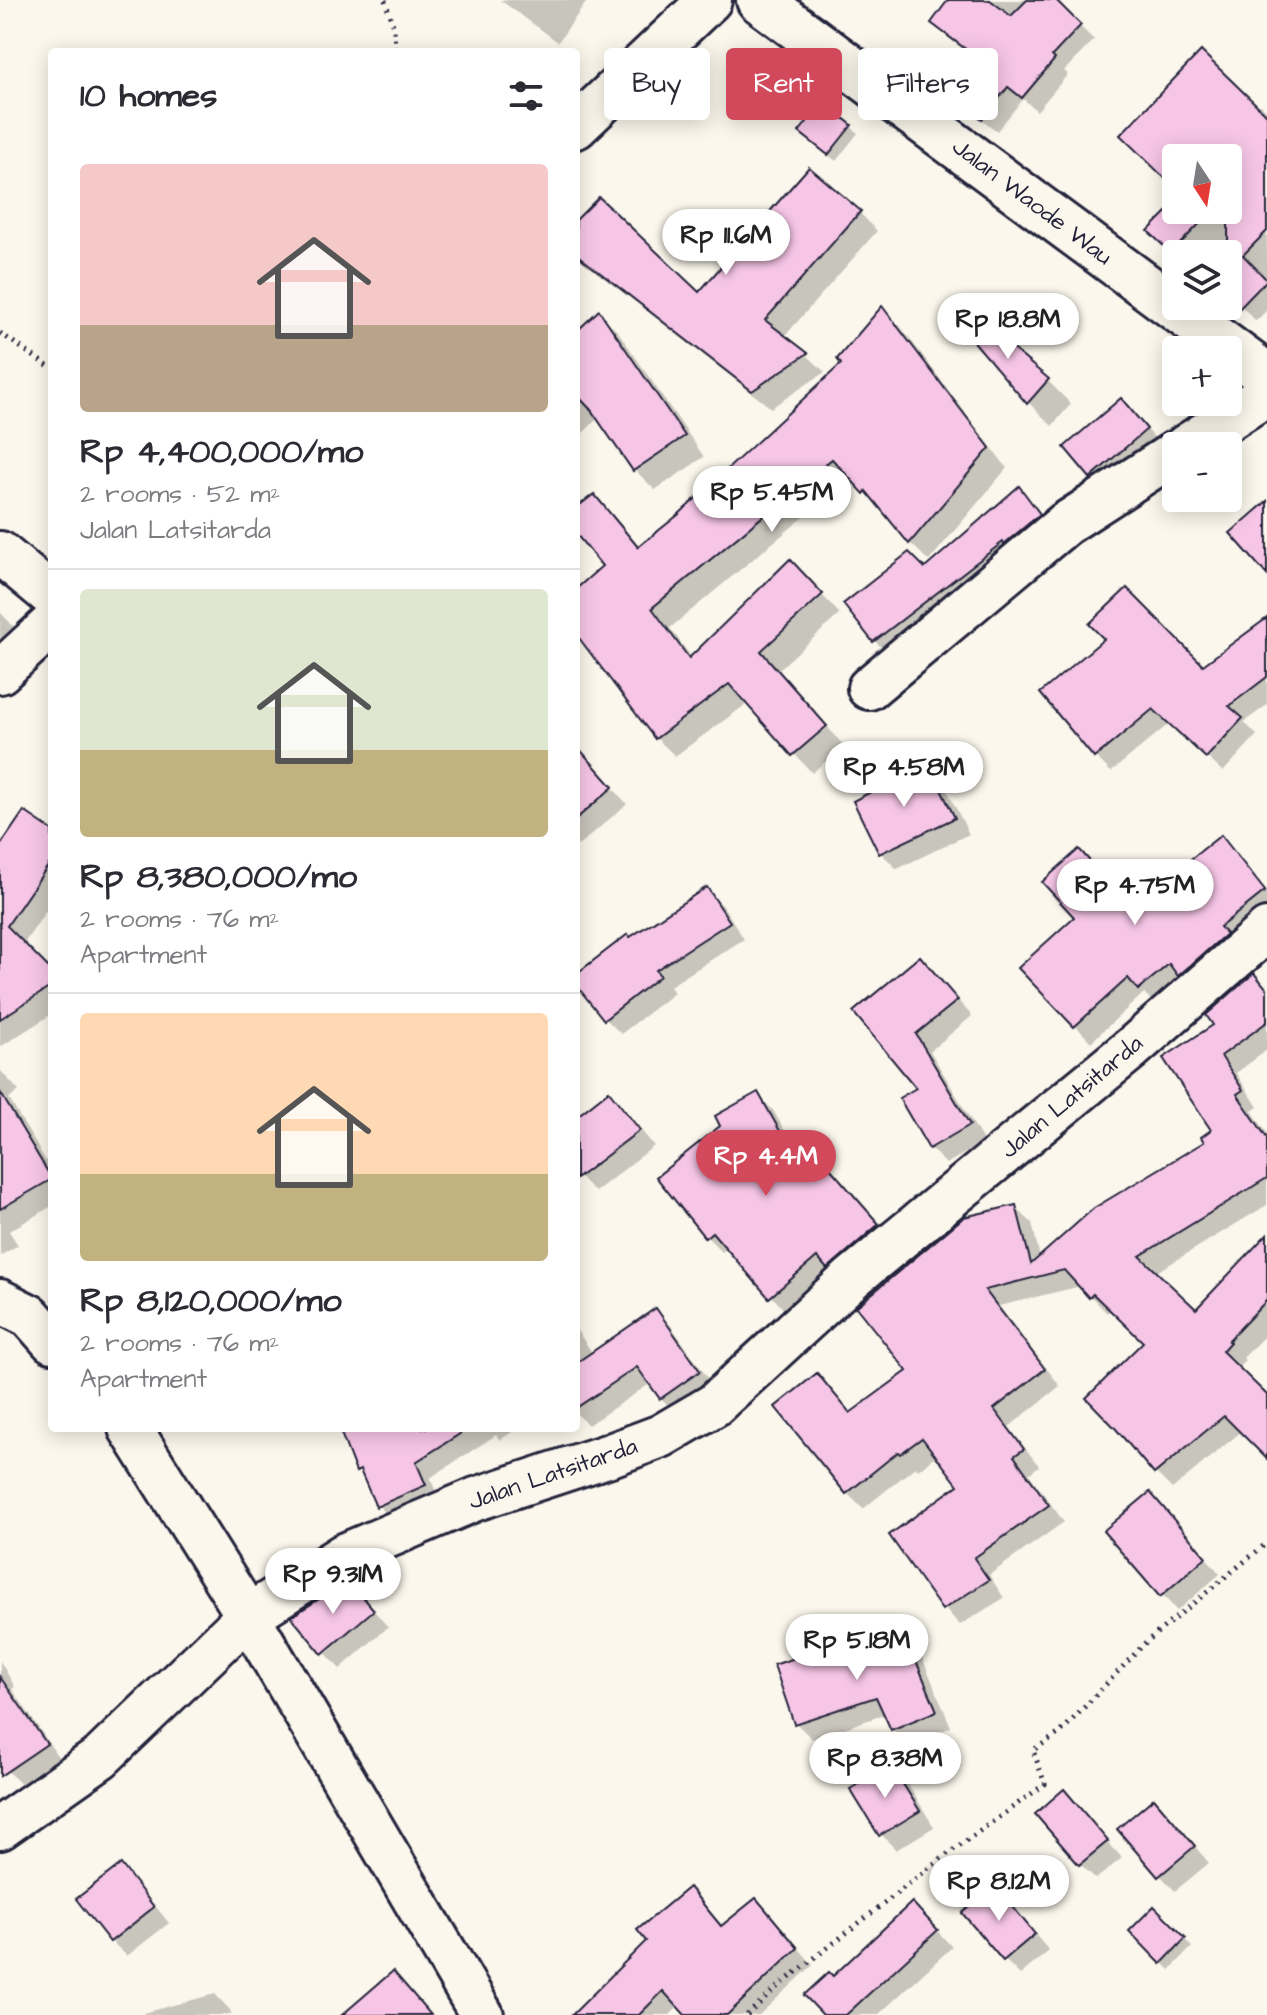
<!DOCTYPE html>
<html lang="en">
<head>
<meta charset="utf-8">
<style>
	body { margin:0; font-family:"Architects Daughter",sans-serif; background:#f2f2f3; color:#2b2b33; height:100vh; display:flex; flex-direction:column; font-size:30px; white-space:nowrap }
	* { box-sizing:border-box; margin:0 }
	p { font-size:26px; color:#7c7c81 }
	.icon { flex:none; width:44px; height:44px; fill:none; stroke:currentColor; stroke-width:2; stroke-linecap:round; stroke-linejoin:round }
	.map { position:relative; flex:1; overflow:hidden }
	.panel { position:absolute; left:48px; top:48px; width:532px; height:1384px; display:flex; flex-direction:column; background:#fff; border-radius:8px; box-shadow:0 4px 20px #0003 }
	.panel>* { flex:none }
	.guide { position:absolute; left:604px; top:48px; width:542px; height:72px; display:flex; gap:16px }
	.needle { width:52px; rotate:168deg }
	.fabs { position:absolute; left:1162px; top:144px; display:grid; gap:16px }
	.fabs a { display:grid; place-items:center; width:80px; height:80px; border-radius:8px; background:#fff; box-shadow:0 4px 20px #0003; font-size:40px }
	.price { position:absolute; translate:-50% -68px; padding:0 18px; border-radius:28px; background:#fff; color:#222; font-size:26px; line-height:52px; filter:drop-shadow(0 2px 4px #0008) }
	.price::after { content:''; position:absolute; left:50%; top:48px; width:24px; height:18px; margin-left:-12px; background:inherit; clip-path:polygon(0 0,100% 0,50% 100%) }
	.price.current { background:#d1495b; color:#fff }
	ul { padding:0; list-style:none }
	li { display:grid; align-content:center; gap:16px; height:424px; padding:0 32px }
	li+li { border-top:2px solid #e1e1e2 }
	li span { display:grid; place-items:center; height:248px; border-radius:8px; color:#555 }
	li>.icon { margin-inline-start:auto }
	span .icon { width:144px; height:144px; fill:#fffc; stroke-width:1 }
	li b { font-size:34px }
	h2 { display:flex; justify-content:space-between; align-items:center; height:96px; padding:0 32px; font-size:34px }
	.tag { padding:0 28px; border-radius:8px; background:#fff; box-shadow:0 4px 20px #0003; font-size:28px; line-height:72px }
	.tag.current { background:#d1495b; color:#fff }
	.map>svg:first-child { display:block }
</style>
</head>
<body>
<div class="map">
<svg width="1267" height="2015" viewBox="0 0 1267 2015">
	<rect width="100%" height="100%" fill="#fbf7ec"/>
	<filter id="ink" filterUnits="userSpaceOnUse"><feTurbulence type="fractalNoise" baseFrequency=".0125" numOctaves="2"/><feDisplacementMap in="SourceGraphic" scale="16" xChannelSelector="R" yChannelSelector="G"/><feConvolveMatrix kernelMatrix="1 2 1 2 8 2 1 2 1" color-interpolation-filters="sRGB"/></filter>
	<g filter="url(#ink)">
		<g fill="#0003">
			<path d="M 500,0 L 588,0 L 558,42 Z"/>
			<path d="M 951,0 L 1053,0 L 1094,40 L 1064,71 L 1068,74 L 1037,111 L 1023,99 L 997,131 L 960,103 L 947,89 L 973,56 L 947,37 L 933,23 Z"/>
			<path d="M 1261,105 L 1267,111 L 1267,310 L 1256,321 L 1228,293 L 1228,254 L 1176,255 L 1151,231 L 1176,206 L 1176,210 L 1228,210 L 1228,158 L 1176,158 L 1176,187 L 1123,135 L 1257,108 Z"/>
			<path d="M 850,126 L 858,133 L 836,161 L 809,140 Z"/>
			<path d="M 859,212 L 877,231 L 784,337 L 807,355 L 825,372 L 771,408 L 576,256 L 576,223 L 699,295 Z"/>
			<path d="M 883,309 L 901,327 L 1007,468 L 929,561 L 910,543 L 884,510 L 852,477 L 670,628 L 692,658 L 808,580 L 840,614 L 778,670 L 844,746 L 812,773 L 748,703 L 675,756 L 656,738 L 576,631 L 576,592 L 604,566 L 576,531 L 576,511 L 594,496 L 613,515 L 640,548 L 680,516 L 844,364 Z"/>
			<path d="M 599,313 L 619,333 L 704,457 L 655,490 L 635,470 L 599,417 L 576,440 L 576,335 Z"/>
			<path d="M 967,331 L 1047,380 L 1071,404 L 1052,426 L 1029,403 Z"/>
			<path d="M 1121,400 L 1162,446 L 1108,492 L 1067,447 Z"/>
			<path d="M 1019,489 L 1034,504 L 1054,531 L 890,656 L 874,640 L 923,572 Z"/>
			<path d="M 0,612 L 17,630 L 0,646 Z"/>
			<path d="M 1267,621 L 1267,705 L 1244,722 L 1257,735 L 1223,772 L 1170,723 L 1111,772 L 1096,757 L 1042,693 L 1203,667 Z"/>
			<path d="M 576,759 L 597,770 L 627,804 L 578,846 L 576,844 Z"/>
			<path d="M 928,766 L 943,782 L 969,834 L 897,869 L 881,853 Z"/>
			<path d="M 52,832 L 52,902 L 23,945 L 52,973 L 52,1014 L 0,1047 L 0,849 Z"/>
			<path d="M 1221,837 L 1236,853 L 1267,892 L 1267,918 L 1155,1004 L 1144,993 L 1091,1042 L 1021,968 L 1077,917 L 1132,908 Z"/>
			<path d="M 707,890 L 723,906 L 744,939 L 670,986 L 674,993 L 621,1034 L 605,1018 L 576,981 L 576,977 L 630,939 Z"/>
			<path d="M 920,958 L 972,1016 L 930,1051 L 984,1142 L 946,1164 L 930,1148 L 919,1088 L 856,1012 Z"/>
			<path d="M 1254,976 L 1267,989 L 1267,1050 L 1236,1073 L 1258,1107 L 1252,1111 L 1267,1133 L 1267,1205 L 1155,1273 L 1196,1312 L 1267,1237 L 1267,1333 L 1243,1358 L 1245,1360 L 1237,1368 L 1267,1397 L 1267,1456 L 1242,1431 L 1172,1489 L 1156,1473 L 1118,1428 L 1146,1342 L 1111,1309 L 1107,1313 L 1081,1286 L 999,1306 L 1060,1386 L 1009,1427 L 1039,1466 L 1029,1474 L 1064,1522 L 989,1575 L 1004,1598 L 960,1625 L 944,1608 L 961,1486 L 937,1455 L 918,1470 L 915,1467 L 863,1509 L 847,1493 L 817,1376 L 852,1415 L 910,1372 L 1015,1207 L 1032,1223 L 1040,1258 L 1207,1142 L 1214,1130 L 1216,1025 Z"/>
			<path d="M 0,1070 L 19,1091 L 9,1099 L 52,1171 L 52,1206 L 9,1231 L 18,1245 L 0,1256 Z"/>
			<path d="M 609,1094 L 624,1109 L 654,1146 L 595,1192 L 576,1173 L 576,1119 Z"/>
			<path d="M 757,1095 L 773,1110 L 798,1154 L 823,1162 L 894,1241 L 786,1312 L 728,1247 L 722,1252 L 706,1236 L 723,1126 Z"/>
			<path d="M 655,1310 L 671,1326 L 714,1387 L 676,1413 L 661,1398 L 651,1383 L 588,1425 L 576,1413 L 576,1329 L 593,1354 Z"/>
			<path d="M 342,1428 L 518,1428 L 500,1440 L 496,1435 L 430,1478 L 440,1501 L 393,1521 L 378,1505 L 366,1479 L 358,1471 Z"/>
			<path d="M 1150,1494 L 1166,1510 L 1220,1574 L 1177,1611 L 1106,1532 Z"/>
			<path d="M 364,1599 L 388,1627 L 340,1669 L 294,1618 Z"/>
			<path d="M 903,1634 L 919,1650 L 951,1727 L 908,1745 L 892,1729 L 886,1714 L 812,1739 L 796,1723 L 839,1646 L 850,1657 Z"/>
			<path d="M 0,1661 L 15,1687 L 12,1689 L 61,1761 L 23,1786 L 7,1771 L 0,1760 Z"/>
			<path d="M 891,1767 L 907,1783 L 934,1827 L 896,1850 L 881,1834 Z"/>
			<path d="M 1064,1792 L 1122,1858 L 1096,1879 L 1080,1864 Z"/>
			<path d="M 1170,1817 L 1209,1863 L 1175,1891 L 1160,1875 Z"/>
			<path d="M 120,1867 L 136,1882 L 169,1923 L 127,1956 L 111,1941 Z"/>
			<path d="M 689,1889 L 723,1927 L 756,1900 L 771,1916 L 813,1965 L 759,2015 L 688,2015 L 679,2006 L 670,2015 L 578,2015 L 649,1941 Z"/>
			<path d="M 1010,1904 L 1049,1951 L 1020,1975 L 1004,1959 Z"/>
			<path d="M 1154,1909 L 1192,1947 L 1170,1970 L 1132,1931 Z"/>
			<path d="M 927,1920 L 952,1947 L 878,2015 L 826,2015 L 833,1978 Z"/>
			<path d="M 215,1994 L 230,2010 L 232,2015 L 144,2015 L 143,2013 Z"/>
		</g>
		<g fill="#f7c6e7" stroke="#22223b" stroke-width="2">
			<path d="M 948,0 L 990,0 L 1011,16 L 1027,0 L 1056,0 L 1081,25 L 1052,56 L 1055,59 L 1022,98 L 1008,87 L 982,119 L 944,89 L 972,54 L 931,23 Z"/>
			<path d="M 1201,51 L 1267,115 L 1267,231 L 1243,255 L 1267,280 L 1230,318 L 1228,316 L 1228,158 L 1176,158 L 1176,189 L 1120,135 Z"/>
			<path d="M 823,102 L 852,125 L 828,155 L 799,132 Z"/>
			<path d="M 809,167 L 861,211 L 765,320 L 808,353 L 752,391 L 576,254 L 576,220 L 599,197 L 699,292 Z"/>
			<path d="M 1176,203 L 1176,210 L 1213,210 L 1171,253 L 1148,231 Z"/>
			<path d="M 882,306 L 990,448 L 909,544 L 866,491 L 864,494 L 832,459 L 652,608 L 689,658 L 790,559 L 823,594 L 761,651 L 827,726 L 792,756 L 729,684 L 655,739 L 576,634 L 576,589 L 602,566 L 576,534 L 576,508 L 594,494 L 638,547 L 678,515 L 841,364 L 837,359 Z"/>
			<path d="M 599,310 L 685,436 L 633,471 L 591,410 L 576,394 L 576,332 Z"/>
			<path d="M 976,318 L 1049,379 L 1027,404 L 964,330 Z"/>
			<path d="M 1121,398 L 1147,429 L 1090,478 L 1064,447 Z"/>
			<path d="M 1019,486 L 1040,514 L 1004,544 L 1003,542 L 873,642 L 843,604 L 909,552 L 925,568 Z"/>
			<path d="M 1267,501 L 1267,575 L 1230,533 Z"/>
			<path d="M 1127,588 L 1203,665 L 1267,618 L 1267,677 L 1229,706 L 1243,718 L 1206,758 L 1153,709 L 1094,758 L 1040,693 L 1104,639 L 1089,624 Z"/>
			<path d="M 576,745 L 613,787 L 576,819 Z"/>
			<path d="M 928,763 L 955,818 L 879,854 L 853,801 Z"/>
			<path d="M 24,811 L 52,830 L 52,860 L 7,926 L 52,971 L 52,986 L 0,1019 L 0,846 Z"/>
			<path d="M 1221,835 L 1265,891 L 1220,927 L 1226,934 L 1178,976 L 1169,964 L 1138,990 L 1128,978 L 1074,1027 L 1018,968 L 1074,917 L 1042,882 L 1079,849 L 1131,906 L 1168,870 L 1172,874 Z"/>
			<path d="M 707,887 L 730,922 L 656,970 L 660,976 L 604,1020 L 576,985 L 576,974 L 628,934 L 630,937 Z"/>
			<path d="M 920,956 L 958,1000 L 916,1034 L 970,1125 L 929,1149 L 899,1098 L 916,1088 L 853,1012 Z"/>
			<path d="M 1254,973 L 1267,989 L 1267,1022 L 1221,1056 L 1243,1090 L 1237,1094 L 1267,1138 L 1267,1178 L 1140,1256 L 1196,1309 L 1267,1234 L 1267,1300 L 1228,1341 L 1230,1342 L 1222,1351 L 1267,1395 L 1267,1459 L 1224,1416 L 1154,1474 L 1116,1429 L 1086,1398 L 1143,1342 L 1093,1294 L 1089,1298 L 1064,1270 L 985,1290 L 1045,1369 L 994,1409 L 1024,1449 L 1014,1456 L 1049,1505 L 974,1558 L 989,1580 L 942,1610 L 889,1535 L 958,1485 L 922,1438 L 900,1454 L 898,1452 L 846,1494 L 775,1407 L 817,1373 L 850,1413 L 907,1371 L 856,1307 L 964,1217 L 1016,1205 L 1031,1264 L 1094,1208 L 1204,1142 L 1201,1137 L 1211,1130 L 1163,1058 L 1213,1025 L 1206,1015 Z"/>
			<path d="M 609,1091 L 640,1130 L 576,1179 L 576,1117 Z"/>
			<path d="M 0,1092 L 52,1179 L 0,1209 Z"/>
			<path d="M 758,1092 L 794,1156 L 808,1143 L 879,1224 L 827,1269 L 817,1257 L 769,1298 L 712,1232 L 705,1238 L 656,1177 L 720,1126 L 715,1116 Z"/>
			<path d="M 656,1308 L 700,1371 L 660,1399 L 637,1367 L 576,1408 L 576,1363 Z"/>
			<path d="M 339,1428 L 469,1428 L 416,1462 L 426,1485 L 376,1507 L 360,1470 L 356,1472 Z"/>
			<path d="M 1150,1492 L 1206,1557 L 1160,1597 L 1103,1531 Z"/>
			<path d="M 349,1580 L 374,1610 L 322,1654 L 291,1617 Z"/>
			<path d="M 904,1632 L 937,1711 L 891,1730 L 876,1697 L 794,1724 L 774,1665 L 839,1643 L 844,1657 Z"/>
			<path d="M 0,1677 L 47,1744 L 0,1776 Z"/>
			<path d="M 891,1765 L 920,1811 L 879,1836 L 850,1789 Z"/>
			<path d="M 1064,1789 L 1108,1841 L 1079,1865 L 1035,1814 Z"/>
			<path d="M 1154,1798 L 1195,1846 L 1158,1877 L 1117,1829 Z"/>
			<path d="M 121,1864 L 154,1907 L 110,1942 L 76,1899 Z"/>
			<path d="M 995,1885 L 1035,1934 L 1003,1961 L 962,1913 Z"/>
			<path d="M 689,1887 L 721,1926 L 756,1898 L 798,1948 L 727,2015 L 685,2015 L 663,1991 L 639,2015 L 572,2015 L 646,1941 L 637,1930 Z"/>
			<path d="M 912,1902 L 938,1930 L 846,2015 L 823,2015 L 804,1995 L 829,1972 L 833,1976 Z"/>
			<path d="M 1154,1906 L 1186,1938 L 1161,1964 L 1129,1931 Z"/>
			<path d="M 393,1971 L 431,2015 L 342,2015 Z"/>
		</g>
		<g fill="none" stroke-linecap="round" stroke-linejoin="round">
			<defs>
				<g id="street">
					<path d="M 576,127 L 710,0"/>
					<path d="M 1186,446 L 1267,394"/>
					<path d="M 0,553 L 52,596"/>
					<path d="M 0,672 L 52,624"/>
					<path d="M 869,688 L 1065,524 L 1176,452"/>
					<path d="M 0,1301 L 30,1316 L 52,1341"/>
					<path d="M 130,1428 L 248,1616 L 482,2015"/>
					<path d="M 0,1828 L 101,1757 L 248,1616 L 344,1555 L 476,1499 L 613,1454 L 661,1436 L 714,1405 L 852,1278 L 1132,1048 L 1267,930"/>
				</g>
				<path id="secondary" d="M 759,0 L 1267,376"/>
			</defs>
			<use href="#street" stroke="#22223b" stroke-width="48"/>
			<use href="#secondary" stroke="#22223b" stroke-width="50"/>
			<g stroke="#22223b" stroke-width="5" stroke-dasharray="2 6" stroke-linecap="butt">
				<path d="M 385,0 L 394,28 L 395,52"/>
				<path d="M 0,333 L 52,369"/>
				<path d="M 747,2015 L 776,1988 L 942,1858 L 1045,1784 L 1033,1750 L 1060,1733 L 1146,1642 L 1267,1543"/>
			</g>
			<use href="#street" stroke="#fbf7ec" stroke-width="42"/>
			<use href="#secondary" stroke="#fbf7ec" stroke-width="44"/>
		</g>
	</g>
	<g text-anchor="middle" dominant-baseline="central" stroke-width="7" stroke-linejoin="round" paint-order="stroke">
		<g font-size="24" fill="#22223b" stroke="#fbf7ec">
			<text transform="translate(1032 202) rotate(37)">Jalan Waode Wau</text>
			<text transform="translate(1072 1097) rotate(-40)">Jalan Latsitarda</text>
			<text transform="translate(553 1474) rotate(-19)">Jalan Latsitarda</text>
		</g>
	</g>
</svg>
<div class="fabs">
<a><svg class="needle" viewBox="-14 -14 28 28"><path d="M0-13l5 13h-10z" fill="#e53935"/><path d="M0 13l5-13h-10z" fill="#7c7c81"/></svg></a>
<a><svg class="icon" aria-label="layers" viewBox="0 0 24 24"><path d="M12 4l9 5-9 5-9-5zM3 14l9 5 9-5"/></svg></a>
<a>+</a>
<a>−</a>
</div>
<b class="price" style="left:726px;top:277px">Rp 11.6M</b>
<b class="price" style="left:1008px;top:361px">Rp 18.8M</b>
<b class="price" style="left:772px;top:534px">Rp 5.45M</b>
<b class="price" style="left:904px;top:809px">Rp 4.58M</b>
<b class="price" style="left:1135px;top:927px">Rp 4.75M</b>
<b class="price current" style="left:766px;top:1198px">Rp 4.4M</b>
<b class="price" style="left:333px;top:1616px">Rp 9.31M</b>
<b class="price" style="left:857px;top:1682px">Rp 5.18M</b>
<b class="price" style="left:885px;top:1800px">Rp 8.38M</b>
<b class="price" style="left:999px;top:1923px">Rp 8.12M</b>
<div class="guide">
<a class="tag">Buy</a>
<a class="tag current">Rent</a>
<a class="tag">Filters</a>
</div>
<section class="panel">
<h2>10 homes<svg class="icon" aria-label="filters" viewBox="0 0 24 24"><path d="M4 7h16M4 17h16"/><circle cx="9" cy="7" r="2"/><circle cx="15" cy="17" r="2"/></svg></h2>
<ul>
<li><span style="background:linear-gradient(#f6c9c9 65%,#b9a48a 0)"><svg class="icon" aria-label="home" viewBox="0 0 24 24"><path d="M3 11l9-7 9 7M6 9v11h12V9"/></svg></span><div><b>Rp 4,400,000/mo</b><p>2 rooms · 52 m²</p><p>Jalan Latsitarda</p></div></li>
<li><span style="background:linear-gradient(#dfe7d0 65%,#c2b280 0)"><svg class="icon" aria-label="home" viewBox="0 0 24 24"><path d="M3 11l9-7 9 7M6 9v11h12V9"/></svg></span><div><b>Rp 8,380,000/mo</b><p>2 rooms · 76 m²</p><p>Apartment</p></div></li>
<li><span style="background:linear-gradient(#ffd9b3 65%,#c2b280 0)"><svg class="icon" aria-label="home" viewBox="0 0 24 24"><path d="M3 11l9-7 9 7M6 9v11h12V9"/></svg></span><div><b>Rp 8,120,000/mo</b><p>2 rooms · 76 m²</p><p>Apartment</p></div></li>
</ul>
</section>
</div>
</body>
</html>
